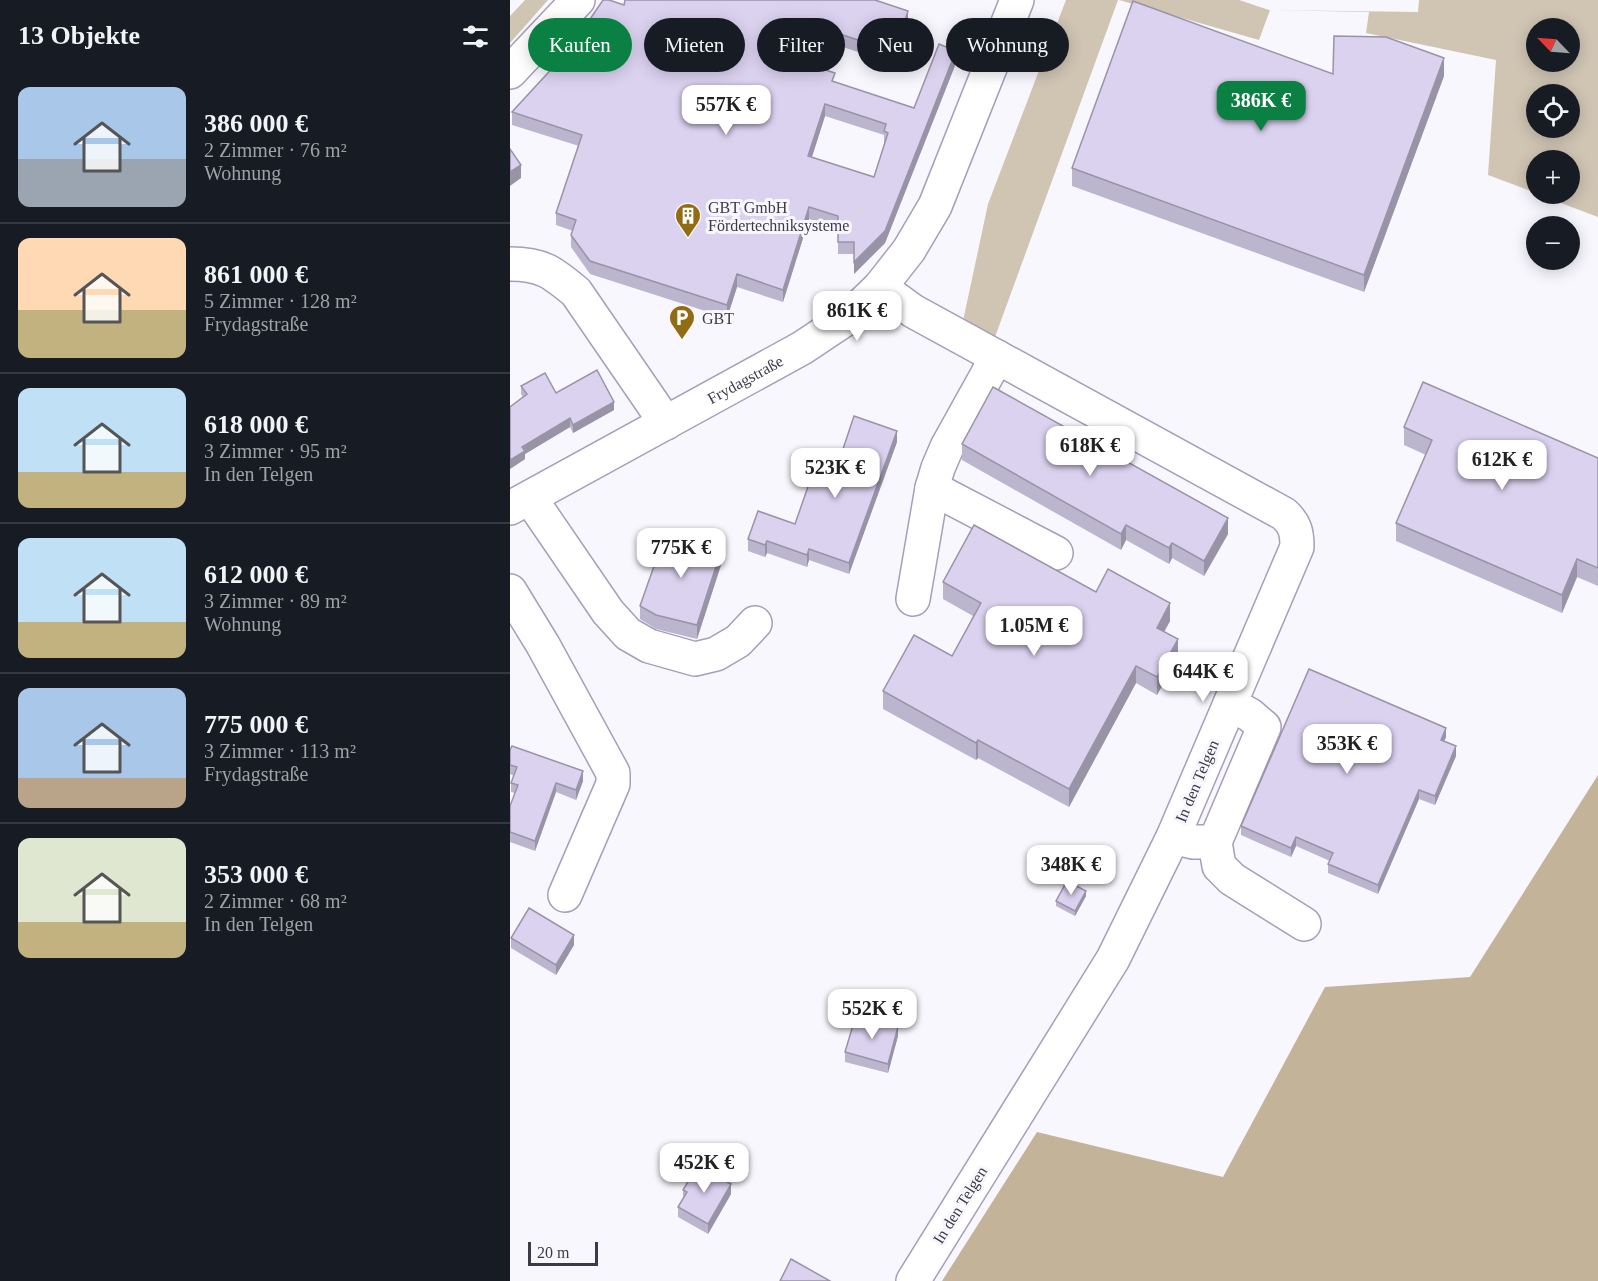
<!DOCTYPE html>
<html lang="de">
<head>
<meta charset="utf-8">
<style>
	body { margin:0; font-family:Georgia,serif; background:#20242c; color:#f1f3f6; height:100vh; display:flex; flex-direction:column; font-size:22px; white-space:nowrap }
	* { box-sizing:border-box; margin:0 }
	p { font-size:20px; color:#9ea1a6 }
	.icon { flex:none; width:33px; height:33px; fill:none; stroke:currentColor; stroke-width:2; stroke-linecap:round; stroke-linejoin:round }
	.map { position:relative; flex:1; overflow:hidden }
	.drawer { display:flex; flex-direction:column; background:#171b24; width:510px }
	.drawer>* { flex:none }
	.guide { position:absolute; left:18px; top:18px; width:570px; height:54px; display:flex; gap:12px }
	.needle { width:39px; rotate:295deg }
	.controls { position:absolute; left:1016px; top:18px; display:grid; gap:12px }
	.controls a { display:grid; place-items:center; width:54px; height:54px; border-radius:50%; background:#171b24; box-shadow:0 3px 15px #0003; font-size:30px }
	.scale { position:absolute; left:18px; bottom:15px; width:70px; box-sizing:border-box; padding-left:6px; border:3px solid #3d3947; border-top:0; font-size:16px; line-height:21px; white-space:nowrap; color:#3d3947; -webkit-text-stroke:4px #f9f7fe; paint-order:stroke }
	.price { position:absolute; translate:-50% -51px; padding:0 14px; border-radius:12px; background:#fff; color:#222; font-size:20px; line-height:39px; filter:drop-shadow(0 2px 3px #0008) }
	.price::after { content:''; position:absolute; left:50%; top:36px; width:18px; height:14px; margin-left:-9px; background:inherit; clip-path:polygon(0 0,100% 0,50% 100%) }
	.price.current { background:#0b8043; color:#fff }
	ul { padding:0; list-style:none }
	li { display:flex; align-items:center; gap:18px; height:150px; padding:0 18px }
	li+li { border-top:2px solid #363941 }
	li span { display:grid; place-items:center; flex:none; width:168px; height:120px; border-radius:12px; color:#555 }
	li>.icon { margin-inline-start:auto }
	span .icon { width:72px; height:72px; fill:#fffc; stroke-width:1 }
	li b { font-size:26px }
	h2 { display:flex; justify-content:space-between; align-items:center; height:72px; padding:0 18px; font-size:26px }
	.chip { padding:0 21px; border-radius:27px; background:#171b24; box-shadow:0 3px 15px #0003; font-size:21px; line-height:54px }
	.chip.current { background:#0b8043; color:#fff }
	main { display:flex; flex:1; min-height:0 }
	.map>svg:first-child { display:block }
</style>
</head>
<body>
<main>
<section class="drawer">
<h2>13 Objekte<svg class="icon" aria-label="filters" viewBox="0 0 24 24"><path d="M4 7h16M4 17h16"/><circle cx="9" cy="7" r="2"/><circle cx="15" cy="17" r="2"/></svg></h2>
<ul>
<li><span style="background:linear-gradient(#a9c7e8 60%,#9aa5b1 0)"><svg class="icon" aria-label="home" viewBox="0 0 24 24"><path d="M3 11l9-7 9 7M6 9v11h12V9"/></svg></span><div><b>386 000 €</b><p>2 Zimmer · 76 m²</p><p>Wohnung</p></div></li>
<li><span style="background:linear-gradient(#ffd9b3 60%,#c2b280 0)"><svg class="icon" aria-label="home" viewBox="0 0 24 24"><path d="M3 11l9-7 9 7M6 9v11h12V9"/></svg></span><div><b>861 000 €</b><p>5 Zimmer · 128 m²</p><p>Frydagstraße</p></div></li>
<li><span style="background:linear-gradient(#bfe0f5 70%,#c2b280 0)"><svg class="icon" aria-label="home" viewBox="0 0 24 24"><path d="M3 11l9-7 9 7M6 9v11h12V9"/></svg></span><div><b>618 000 €</b><p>3 Zimmer · 95 m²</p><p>In den Telgen</p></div></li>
<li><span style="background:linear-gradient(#bfe0f5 70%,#c2b280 0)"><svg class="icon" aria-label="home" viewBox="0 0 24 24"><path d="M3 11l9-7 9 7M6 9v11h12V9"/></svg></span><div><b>612 000 €</b><p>3 Zimmer · 89 m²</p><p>Wohnung</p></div></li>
<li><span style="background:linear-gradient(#a9c7e8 75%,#b9a48a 0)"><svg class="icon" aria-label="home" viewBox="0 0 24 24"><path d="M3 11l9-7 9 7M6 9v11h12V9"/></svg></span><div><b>775 000 €</b><p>3 Zimmer · 113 m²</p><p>Frydagstraße</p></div></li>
<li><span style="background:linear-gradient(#dfe7d0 70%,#c2b280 0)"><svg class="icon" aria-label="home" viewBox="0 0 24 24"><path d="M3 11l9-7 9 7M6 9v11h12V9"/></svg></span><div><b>353 000 €</b><p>2 Zimmer · 68 m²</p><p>In den Telgen</p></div></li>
</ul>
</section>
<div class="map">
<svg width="1088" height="1281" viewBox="0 0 1088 1281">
	<rect width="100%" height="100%" fill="#f9f7fe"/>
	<g fill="#d0c5b3" fill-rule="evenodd">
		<path d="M 15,0 L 38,0 L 0,43 L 0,16 Z"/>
		<path d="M 556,0 L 608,0 L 485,337 L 453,321 L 478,204 Z"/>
		<path d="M 609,0 L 729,0 L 759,10 L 908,12 L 909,0 L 1088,0 L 1088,217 L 1027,194 L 1059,194 L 1059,160 L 1026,160 L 1026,193 L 978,175 L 986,60 L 856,33 L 859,12 L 760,10 L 749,40 ZM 1026,28 L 1059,28 L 1059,62 L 1026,62 ZM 1026,94 L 1059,94 L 1059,128 L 1026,128 Z"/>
	</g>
	<path fill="#c3b499" d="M 1088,775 L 1088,1281 L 432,1281 L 527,1132 L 713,1177 L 815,987 L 960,977 Z"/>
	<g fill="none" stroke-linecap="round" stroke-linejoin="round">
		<defs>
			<g id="minor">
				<path d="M 0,72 L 68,0"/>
				<path d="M 0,264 C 32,264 42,272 66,292 L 156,423"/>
				<path d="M 370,287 L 403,311 L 774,514 C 785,524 787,532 787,547 L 663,837 L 603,959 L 403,1281"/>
				<path d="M 422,488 L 546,553"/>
				<path d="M 20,498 L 98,612 L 118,634 L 139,646 L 185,659 L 206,654 L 228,641 L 245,623"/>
				<path id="s1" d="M 0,508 L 292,348 L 340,316 L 370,287 L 399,250 L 425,206 L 507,0"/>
				<path d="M 0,591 L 33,645 L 103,773 L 103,784 L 55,895"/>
				<path d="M 403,599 L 422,488 L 428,468 L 437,447 L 487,357"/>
				<path d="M 663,837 L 683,842 L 705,842 L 754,727 L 740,715 L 720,704"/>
				<path d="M 705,842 L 709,866 L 722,879 L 794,924"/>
			</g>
		</defs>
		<use href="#minor" stroke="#a79dbd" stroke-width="36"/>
		<use href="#minor" stroke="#fff" stroke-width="33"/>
	</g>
	<g fill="#bcb5ce" fill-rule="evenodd">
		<path d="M 114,5 L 398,23 L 385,64 L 305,38 L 297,64 L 325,82 L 404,108 L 446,63 L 375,243 L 344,274 L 344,254 L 328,254 L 328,228 L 299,219 L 273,302 L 227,287 L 217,318 L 80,274 L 61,247 L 61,235 L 63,231 L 46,225 L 46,213 L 69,146 L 2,125 L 2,112 ZM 315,116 L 374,135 L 374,144 L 364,177 L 302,157 Z"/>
		<path d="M 823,74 L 934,76 L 854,292 L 562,186 L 562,168 Z"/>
		<path d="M 11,386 L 46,393 L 104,410 L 63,433 L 60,427 L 15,454 L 15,459 L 0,469 L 0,407 L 13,397 L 11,394 Z"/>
		<path d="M 894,427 L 1088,458 L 1088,586 L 1067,577 L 1052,613 L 886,541 L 886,523 L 916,455 L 894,445 Z"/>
		<path d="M 387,442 L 339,574 L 299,560 L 297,567 L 257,553 L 255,557 L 238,551 L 238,539 L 285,524 L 321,485 Z"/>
		<path d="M 452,444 L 718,534 L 694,576 L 662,558 L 659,564 L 616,540 L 611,550 L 452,460 Z"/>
		<path d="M 211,565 L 187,639 L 146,629 L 130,619 L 130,606 Z"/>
		<path d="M 433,582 L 586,592 L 660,621 L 654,632 L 668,657 L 647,695 L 626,683 L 559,807 L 468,758 L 466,760 L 373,709 L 373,691 L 442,656 L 463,616 L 433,599 Z"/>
		<path d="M 936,737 L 934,741 L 946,756 L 925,805 L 909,799 L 868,894 L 818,873 L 818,864 L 820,861 L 786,846 L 781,857 L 731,835 L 731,826 Z"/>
		<path d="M 0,750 L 73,781 L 66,800 L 46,792 L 25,851 L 0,842 L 0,806 L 5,793 L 1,792 L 1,783 L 4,776 L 0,774 Z"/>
		<path d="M 576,896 L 565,916 L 546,906 L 546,901 Z"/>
		<path d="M 1,938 L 64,945 L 46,975 L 1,948 Z"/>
		<path d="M 388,1036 L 378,1073 L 335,1062 L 335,1052 Z"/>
		<path d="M 173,1190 L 221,1194 L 198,1234 L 168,1217 L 168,1207 L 173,1199 Z"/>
	</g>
	<g fill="#9993a8">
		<path d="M 398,11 L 398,23 L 385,64 L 385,52 Z"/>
		<path d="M 305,26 L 305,38 L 293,75 L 293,63 Z"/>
		<path d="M 446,51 L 446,63 L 375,243 L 344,274 L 344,262 Z"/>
		<path d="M 934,58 L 934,76 L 854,292 L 854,275 Z"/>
		<path d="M 315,104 L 315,116 L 298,169 L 298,156 Z"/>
		<path d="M 11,165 L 11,178 L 0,186 L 0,172 Z"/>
		<path d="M 299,207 L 299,219 L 273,302 L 273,290 Z"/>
		<path d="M 227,274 L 227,287 L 217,318 L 217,305 Z"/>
		<path d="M 104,402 L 104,410 L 63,433 L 63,425 Z"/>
		<path d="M 60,418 L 60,427 L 15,454 L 15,459 L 0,469 L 0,460 L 12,447 Z"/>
		<path d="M 387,431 L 387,442 L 339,574 L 339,563 Z"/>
		<path d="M 718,518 L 718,534 L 694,576 L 694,561 Z"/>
		<path d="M 616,525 L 616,540 L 611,550 L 611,534 Z"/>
		<path d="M 257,541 L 257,553 L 255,557 L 255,545 Z"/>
		<path d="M 662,543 L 662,558 L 659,564 L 659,548 Z"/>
		<path d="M 299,549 L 299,560 L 297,567 L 297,555 Z"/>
		<path d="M 211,551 L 211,565 L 187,639 L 187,625 Z"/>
		<path d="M 1067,559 L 1067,577 L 1052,613 L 1052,595 Z"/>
		<path d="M 660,603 L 660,621 L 647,645 L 647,628 Z"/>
		<path d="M 668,639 L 668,657 L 647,695 L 647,677 Z"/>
		<path d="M 626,666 L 626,683 L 559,807 L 559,789 Z"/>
		<path d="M 936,728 L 936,737 L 931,749 L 931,740 Z"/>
		<path d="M 468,740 L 468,758 L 466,760 L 466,743 Z"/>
		<path d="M 946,746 L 946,756 L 925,805 L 925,796 Z"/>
		<path d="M 73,771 L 73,781 L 66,800 L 66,790 Z"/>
		<path d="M 46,783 L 46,792 L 25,851 L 25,841 Z"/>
		<path d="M 909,790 L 909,799 L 868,894 L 868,885 Z"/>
		<path d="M 786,837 L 786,846 L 781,857 L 781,848 Z"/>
		<path d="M 576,891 L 576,896 L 565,916 L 565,911 Z"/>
		<path d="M 64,935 L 64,945 L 46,975 L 46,965 Z"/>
		<path d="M 388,1027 L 388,1036 L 378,1073 L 378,1064 Z"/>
		<path d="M 221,1184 L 221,1194 L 198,1234 L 198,1224 Z"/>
	</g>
	<g fill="#dbd2f0" stroke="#9993a8" stroke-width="1.5" fill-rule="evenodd">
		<path d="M 93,0 L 99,0 L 114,5 L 115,0 L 365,0 L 398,11 L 385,52 L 305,26 L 293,63 L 325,73 L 322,81 L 404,108 L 429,44 L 446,51 L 375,231 L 344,262 L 344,242 L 328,242 L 328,216 L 299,207 L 273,290 L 227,274 L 217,305 L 80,261 L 61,235 L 66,220 L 46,213 L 72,135 L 2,112 L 59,50 ZM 315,104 L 376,124 L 374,131 L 378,133 L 364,177 L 298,156 Z"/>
		<path d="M 623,1 L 823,74 L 824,36 L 876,37 L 934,58 L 854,275 L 562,168 Z"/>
		<path d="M 0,149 L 11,165 L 0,172 Z"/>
		<path d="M 87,370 L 104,402 L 63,425 L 60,418 L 12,447 L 15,451 L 0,460 L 0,407 L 17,394 L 11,386 L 35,373 L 46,393 Z"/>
		<path d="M 913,382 L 1088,458 L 1088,568 L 1067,559 L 1052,595 L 886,523 L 922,440 L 894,427 Z"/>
		<path d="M 483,387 L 718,518 L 694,561 L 662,543 L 659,548 L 616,525 L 611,534 L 452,444 Z"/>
		<path d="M 344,416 L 387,431 L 339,563 L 299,549 L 297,555 L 257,541 L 255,545 L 238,539 L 248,511 L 285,524 L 301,478 L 321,485 Z"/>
		<path d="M 464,525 L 586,592 L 598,569 L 660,603 L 647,628 L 668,639 L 647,677 L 626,666 L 559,789 L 468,740 L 466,743 L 373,691 L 404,635 L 442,656 L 471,603 L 433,582 Z"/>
		<path d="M 156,532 L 211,551 L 187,625 L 146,615 L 130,606 Z"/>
		<path d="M 799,669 L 936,728 L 931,740 L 946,746 L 925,796 L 909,790 L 868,885 L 818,864 L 823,853 L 786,837 L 781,848 L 731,826 Z"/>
		<path d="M 2,746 L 73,771 L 66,790 L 46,783 L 25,841 L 0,832 L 0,806 L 8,785 L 1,783 L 7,767 L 0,765 L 0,750 Z"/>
		<path d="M 557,881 L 576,891 L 565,911 L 546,901 Z"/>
		<path d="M 19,908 L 64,935 L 46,965 L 1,938 Z"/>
		<path d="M 346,1015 L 388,1027 L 378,1064 L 335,1052 Z"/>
		<path d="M 188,1165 L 221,1184 L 198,1224 L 168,1207 L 177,1192 L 173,1190 Z"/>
		<path d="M 281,1259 L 320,1281 L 270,1281 Z"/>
	</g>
	<defs>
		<symbol id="building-pin" viewBox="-11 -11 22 30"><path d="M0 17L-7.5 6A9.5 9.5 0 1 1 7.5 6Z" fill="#926c13" stroke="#f9f7fe"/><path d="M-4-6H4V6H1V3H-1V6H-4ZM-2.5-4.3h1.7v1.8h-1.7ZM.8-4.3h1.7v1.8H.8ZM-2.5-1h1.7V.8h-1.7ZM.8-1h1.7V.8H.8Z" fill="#fff"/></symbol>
		<symbol id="parking-pin" viewBox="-11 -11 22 30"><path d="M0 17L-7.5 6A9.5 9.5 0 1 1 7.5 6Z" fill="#926c13" stroke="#f9f7fe"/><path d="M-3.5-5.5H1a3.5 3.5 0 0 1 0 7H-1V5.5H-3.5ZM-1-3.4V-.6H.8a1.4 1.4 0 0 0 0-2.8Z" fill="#fff"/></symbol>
	</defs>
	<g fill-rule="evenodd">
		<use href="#building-pin" x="163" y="201" width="30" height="40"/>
		<use href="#parking-pin" x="157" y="303" width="30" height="40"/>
	</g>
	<g text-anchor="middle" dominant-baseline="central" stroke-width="6" stroke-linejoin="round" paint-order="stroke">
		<g font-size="16" fill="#3d3947" stroke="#f9f7fe" text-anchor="start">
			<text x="198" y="207">GBT GmbH<tspan x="198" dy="18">Fördertechniksysteme</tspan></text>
			<text x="192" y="318">GBT</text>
		</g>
		<g font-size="16" fill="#3d3947" stroke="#f9f7fe">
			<text stroke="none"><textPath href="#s1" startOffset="268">Frydagstraße</textPath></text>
			<text transform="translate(687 781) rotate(-67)">In den Telgen</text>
			<text transform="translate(450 1205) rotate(-58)">In den Telgen</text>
		</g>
	</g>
</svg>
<div class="controls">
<a><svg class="needle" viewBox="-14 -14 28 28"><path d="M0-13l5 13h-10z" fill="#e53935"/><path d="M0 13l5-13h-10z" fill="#9ea1a6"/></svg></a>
<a><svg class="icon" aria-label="locate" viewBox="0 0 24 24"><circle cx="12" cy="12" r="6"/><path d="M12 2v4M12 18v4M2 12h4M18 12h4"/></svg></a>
<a>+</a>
<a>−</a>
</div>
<div class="scale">20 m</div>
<b class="price current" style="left:751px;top:132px">386K €</b>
<b class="price" style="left:216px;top:136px">557K €</b>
<b class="price" style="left:347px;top:342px">861K €</b>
<b class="price" style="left:580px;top:477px">618K €</b>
<b class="price" style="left:992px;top:491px">612K €</b>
<b class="price" style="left:325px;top:499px">523K €</b>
<b class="price" style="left:171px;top:579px">775K €</b>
<b class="price" style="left:524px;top:657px">1.05M €</b>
<b class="price" style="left:693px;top:703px">644K €</b>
<b class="price" style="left:837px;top:775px">353K €</b>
<b class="price" style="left:561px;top:896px">348K €</b>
<b class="price" style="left:362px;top:1040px">552K €</b>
<b class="price" style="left:194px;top:1194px">452K €</b>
<div class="guide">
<a class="chip current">Kaufen</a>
<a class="chip">Mieten</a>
<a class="chip">Filter</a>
<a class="chip">Neu</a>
<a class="chip">Wohnung</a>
</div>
</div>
</main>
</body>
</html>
